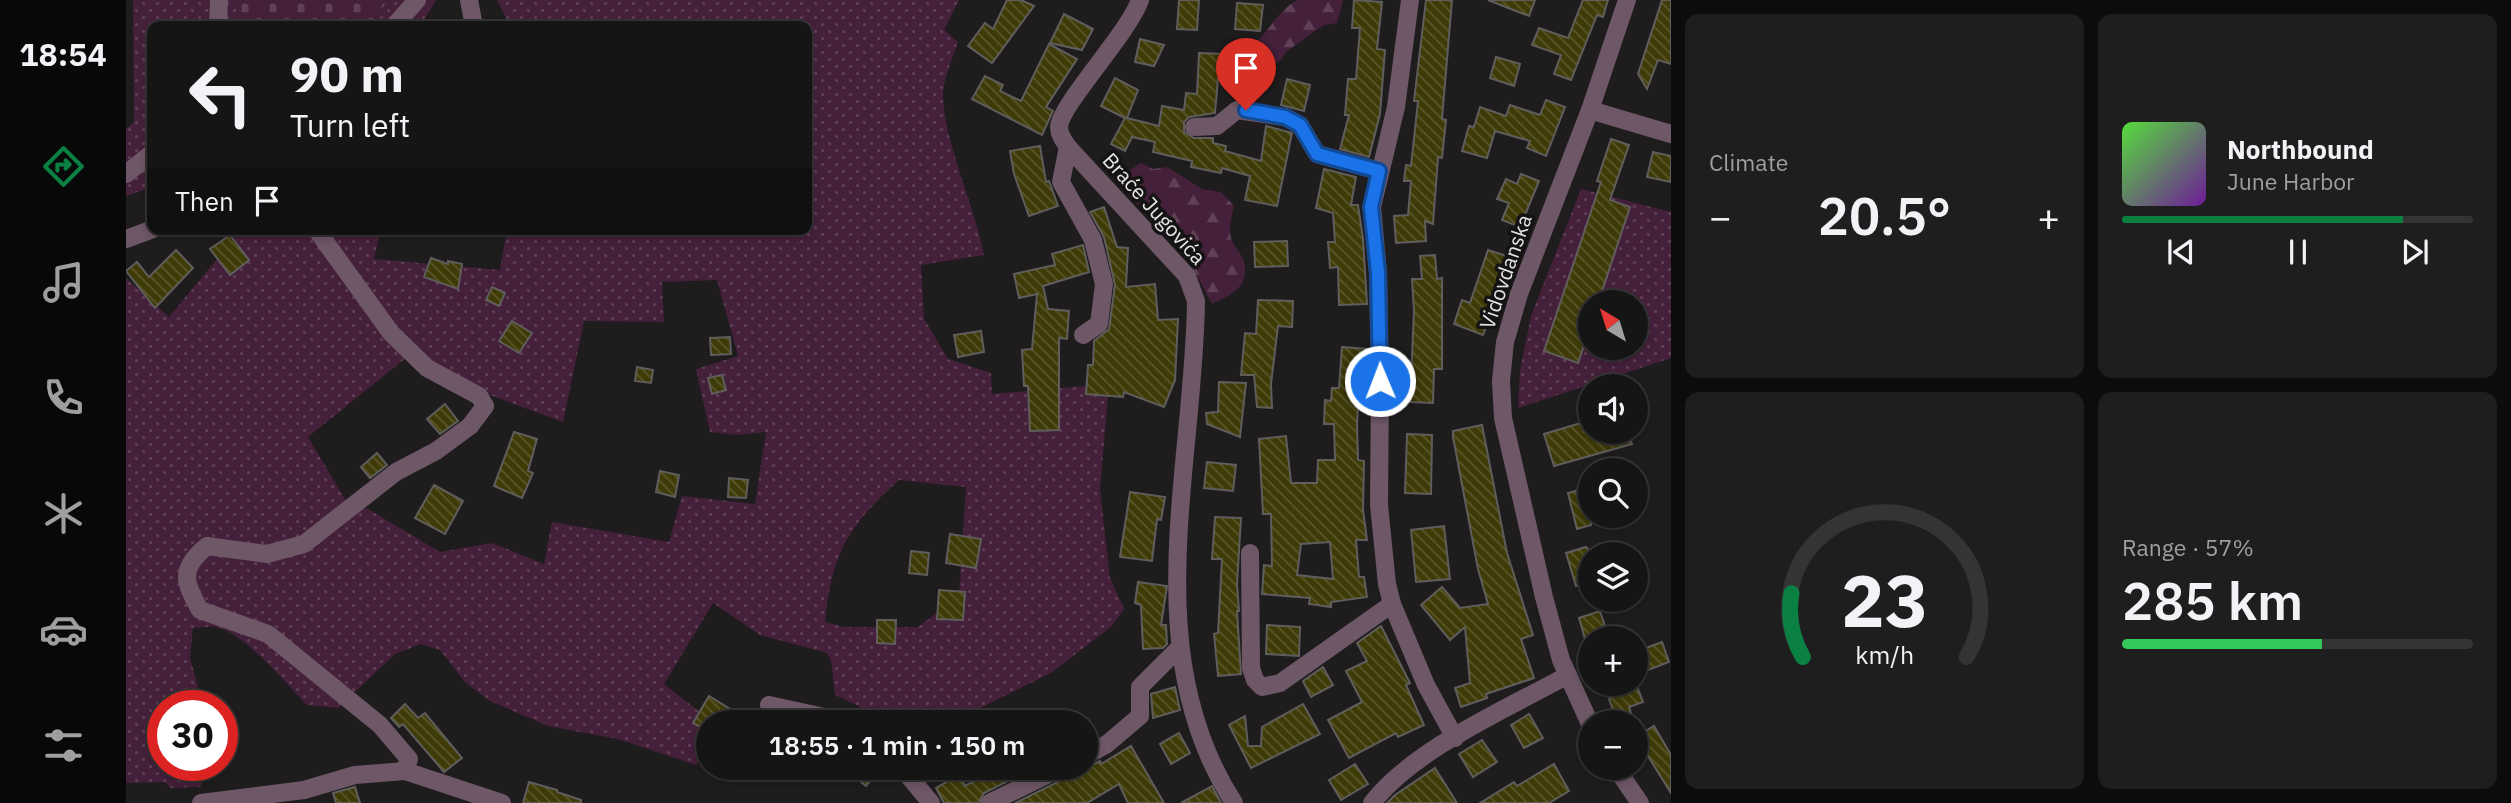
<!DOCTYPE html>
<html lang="en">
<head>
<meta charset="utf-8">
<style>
  :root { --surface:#161516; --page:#1f1e1f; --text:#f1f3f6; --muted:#9e9fa1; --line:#353435; --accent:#0b8043 }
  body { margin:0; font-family:"IBM Plex Sans",sans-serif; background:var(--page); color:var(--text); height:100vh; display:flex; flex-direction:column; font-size:26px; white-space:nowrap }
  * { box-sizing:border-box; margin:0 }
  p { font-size:23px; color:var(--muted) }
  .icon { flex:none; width:38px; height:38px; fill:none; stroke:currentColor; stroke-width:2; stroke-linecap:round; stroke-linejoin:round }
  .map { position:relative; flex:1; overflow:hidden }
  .sheet { display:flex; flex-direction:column; gap:14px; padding:14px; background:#0c0c0c; width:840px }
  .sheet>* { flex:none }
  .hud { position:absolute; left:21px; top:21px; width:665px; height:214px; border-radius:14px; box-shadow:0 4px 10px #0003,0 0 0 2px var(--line); background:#161516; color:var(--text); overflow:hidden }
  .needle { width:46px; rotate:322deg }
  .tools { position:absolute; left:1452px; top:290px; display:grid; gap:14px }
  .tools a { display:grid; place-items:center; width:70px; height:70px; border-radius:50%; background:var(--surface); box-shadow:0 4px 10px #0003,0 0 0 2px var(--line); font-size:35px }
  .speed { position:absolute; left:21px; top:690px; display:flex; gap:14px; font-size:35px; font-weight:700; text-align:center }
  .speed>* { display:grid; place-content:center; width:91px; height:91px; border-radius:50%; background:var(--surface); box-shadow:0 4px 10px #0003,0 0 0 2px var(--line); line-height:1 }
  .speed .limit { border:10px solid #d22; background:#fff; color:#111 }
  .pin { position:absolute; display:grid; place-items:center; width:60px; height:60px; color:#fff; margin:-72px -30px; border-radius:50% 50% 50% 0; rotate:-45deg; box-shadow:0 0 7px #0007 }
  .pin .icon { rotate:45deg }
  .me { position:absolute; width:77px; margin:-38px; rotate:359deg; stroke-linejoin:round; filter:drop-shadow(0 0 5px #0008) }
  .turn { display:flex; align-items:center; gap:24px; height:147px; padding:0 28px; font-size:32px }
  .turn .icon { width:91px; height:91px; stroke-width:2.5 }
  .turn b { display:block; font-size:49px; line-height:60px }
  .then { display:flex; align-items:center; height:66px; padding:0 28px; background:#0003; gap:14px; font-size:26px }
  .big { font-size:52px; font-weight:600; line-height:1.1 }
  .sheet .widget { flex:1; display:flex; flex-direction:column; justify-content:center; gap:10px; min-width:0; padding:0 24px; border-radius:14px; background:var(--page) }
  .sheet .dial { align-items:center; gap:0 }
  .dial svg { height:182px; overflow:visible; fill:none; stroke:var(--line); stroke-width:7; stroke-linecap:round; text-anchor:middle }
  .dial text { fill:var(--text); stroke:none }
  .song { display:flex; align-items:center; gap:21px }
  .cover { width:84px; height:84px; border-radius:10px; background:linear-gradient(135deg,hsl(110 70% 55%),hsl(280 70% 35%)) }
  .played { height:7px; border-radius:4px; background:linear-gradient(90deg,var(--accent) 80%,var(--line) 80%) }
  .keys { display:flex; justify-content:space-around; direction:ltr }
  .heat { display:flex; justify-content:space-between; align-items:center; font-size:38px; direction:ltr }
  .charge { height:10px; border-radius:5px; background:linear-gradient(90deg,#34c759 57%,var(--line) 0) }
  .sheet .tiles { flex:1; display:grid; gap:14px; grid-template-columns:repeat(2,1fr) }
  .trip { position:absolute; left:570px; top:710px; width:402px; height:70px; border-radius:35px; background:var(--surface); box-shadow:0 4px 10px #0003,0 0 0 2px var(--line); font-weight:600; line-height:70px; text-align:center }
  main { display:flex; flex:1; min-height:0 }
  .tabs { display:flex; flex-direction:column; width:126px; justify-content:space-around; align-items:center; background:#090809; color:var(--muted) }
  .tabs .icon { width:49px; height:49px }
  .tabs .selected { color:var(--accent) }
  .tabs b { font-size:32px; color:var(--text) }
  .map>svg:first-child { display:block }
  .grass { fill:url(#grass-dots); fill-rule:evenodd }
  .forest { fill:url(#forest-firs) }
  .cemetery { fill:url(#cemetery-stones) }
  .building { fill:url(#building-back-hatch); stroke:#5f5e5c; stroke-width:2; fill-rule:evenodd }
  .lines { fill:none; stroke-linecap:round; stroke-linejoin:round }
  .minor { stroke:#6e5767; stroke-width:18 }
  .route-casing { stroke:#114b97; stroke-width:18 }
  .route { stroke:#1a73e8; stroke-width:12 }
  .labels { text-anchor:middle; stroke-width:7; stroke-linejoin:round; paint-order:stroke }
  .street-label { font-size:21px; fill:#e5e4e5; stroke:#151314 }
</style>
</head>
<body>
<main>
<nav class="tabs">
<b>18:54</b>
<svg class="icon selected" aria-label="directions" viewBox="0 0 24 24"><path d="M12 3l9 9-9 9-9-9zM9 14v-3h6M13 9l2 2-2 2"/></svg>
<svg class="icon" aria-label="music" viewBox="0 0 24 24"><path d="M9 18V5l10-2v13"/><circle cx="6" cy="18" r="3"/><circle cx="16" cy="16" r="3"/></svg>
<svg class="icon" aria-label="phone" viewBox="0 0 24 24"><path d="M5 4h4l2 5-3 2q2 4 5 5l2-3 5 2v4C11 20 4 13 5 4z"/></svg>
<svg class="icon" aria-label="climate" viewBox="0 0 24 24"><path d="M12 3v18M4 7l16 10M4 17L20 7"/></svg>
<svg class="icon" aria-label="car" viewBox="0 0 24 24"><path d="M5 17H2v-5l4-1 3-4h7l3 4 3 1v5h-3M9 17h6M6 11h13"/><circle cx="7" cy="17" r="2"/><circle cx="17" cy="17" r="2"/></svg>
<svg class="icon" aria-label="filters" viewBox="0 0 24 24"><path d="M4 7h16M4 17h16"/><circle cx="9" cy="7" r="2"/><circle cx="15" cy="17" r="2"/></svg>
</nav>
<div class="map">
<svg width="1545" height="803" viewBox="0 0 1545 803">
  <defs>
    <pattern id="grass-dots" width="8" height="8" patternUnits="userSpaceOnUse" patternTransform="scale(1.75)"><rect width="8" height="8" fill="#45203b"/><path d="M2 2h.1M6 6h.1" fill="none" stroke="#604057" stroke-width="1.8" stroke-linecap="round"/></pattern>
    <pattern id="forest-firs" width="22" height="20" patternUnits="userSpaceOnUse" patternTransform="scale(1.75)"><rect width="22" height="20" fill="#45203b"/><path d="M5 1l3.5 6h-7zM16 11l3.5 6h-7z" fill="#604057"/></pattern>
    <pattern id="cemetery-stones" width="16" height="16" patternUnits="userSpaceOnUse" patternTransform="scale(1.75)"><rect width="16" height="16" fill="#45203b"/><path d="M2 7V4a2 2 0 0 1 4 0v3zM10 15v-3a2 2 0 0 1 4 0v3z" fill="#604057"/></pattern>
    <pattern id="building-back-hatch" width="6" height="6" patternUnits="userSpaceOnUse" patternTransform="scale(1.75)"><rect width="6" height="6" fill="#3f3b07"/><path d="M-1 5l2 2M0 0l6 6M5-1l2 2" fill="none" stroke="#5b572b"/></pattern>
  </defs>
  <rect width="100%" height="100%" fill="#1e1c1d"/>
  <g class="grass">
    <polygon points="7,0 109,0 113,26 26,26 26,187 0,196 0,129 8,122"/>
    <polygon points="262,0 310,0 294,26 244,26"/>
    <path d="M371,0H833L818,30L832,42C827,57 818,77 817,93C817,140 849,206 858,255L795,265L798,319L822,359L865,373L866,394L983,384L974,490L984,578L998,609L986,626L925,673L824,723H746L732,706L709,695L705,660L701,653L634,635L587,603L538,684L588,723H583V746L570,765L492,739L422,726L364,701L339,682L314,650L295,644L269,654L212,708L181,705C162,685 117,631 89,627C83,626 74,628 67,628L64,658L77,705H37V765H85L86,768L74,787L45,788L38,782L0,783V278L43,317L116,229H255L248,259L374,270L381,229H681V26H384ZM591,280L612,356L570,369L584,432L612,435L640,432L629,504L556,496L543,542L426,522L418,564L366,543L314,552L242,509L222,504L182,437L285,354L356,392L437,422L458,321L538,322L536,282ZM773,480L840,487L833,596L792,627H718L699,622C706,553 722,526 773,480Z"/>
    <path d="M1455,189L1545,212V358L1392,408L1394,370L1405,316ZM1465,303H1510V348H1465Z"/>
  </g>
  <g class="forest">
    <path d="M1171,0H1217L1211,23L1198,25L1161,51L1154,61L1118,75L1122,50C1141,35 1151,11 1171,0Z"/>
    <path d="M1015,163L1027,169L1041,167L1076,189L1095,192L1108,206C1106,216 1102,227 1105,238C1107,247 1116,253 1118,262C1124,287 1105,295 1086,304L1059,253L988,180Z"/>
  </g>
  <polygon class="cemetery" points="109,0 262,0 244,26 113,26"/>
  <g class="building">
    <polygon points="881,0 895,0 908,6 866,63 842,46 859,23 867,29"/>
    <polygon points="1053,0 1073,0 1071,30 1051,29"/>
    <polygon points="1228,0 1256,2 1251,49 1259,50 1254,114 1243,157 1214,149 1223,115 1219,115 1222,79 1230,79 1234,28 1226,28"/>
    <polygon points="1300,0 1326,0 1316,119 1320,120 1316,158 1312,157 1307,224 1299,221 1300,241 1270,243 1268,216 1282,215 1285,181 1278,181 1280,165 1285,166 1292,101 1288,101"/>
    <polygon points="1362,0 1409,0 1403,16"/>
    <polygon points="1457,0 1482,0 1477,17 1471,15 1445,80 1428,74 1435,55 1406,45 1413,28 1442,38"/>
    <polygon points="1536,0 1545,0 1545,64 1532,60 1521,89 1512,74"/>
    <polygon points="1111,3 1137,5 1134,31 1109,29"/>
    <polygon points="938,14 967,29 956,50 924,43"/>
    <polygon points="1014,39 1038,45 1028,66 1009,62"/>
    <polygon points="923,44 951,59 920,107 927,111 916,135 846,99 859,76 877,85 874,91 895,101"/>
    <polygon points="1073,53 1099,54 1098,79 1092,79 1089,113 1063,117 1058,122 1058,132 1068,138 1087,138 1087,143 1100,146 1099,151 1135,161 1140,126 1166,133 1151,206 1119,200 1124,176 1096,168 1095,173 1065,167 1066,161 1027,152 1029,142 1006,137 999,151 985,144 999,118 975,106 989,78 1012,90 1001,118 1033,126 1036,106 1058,110 1060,93 1071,94"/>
    <polygon points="1370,57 1394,64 1388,86 1364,78"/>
    <polygon points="1161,79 1184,85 1178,111 1155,105"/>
    <polygon points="1420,100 1439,107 1420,156 1401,148 1404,141 1369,131 1361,158 1336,151 1343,126 1348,127 1354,107 1380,116 1384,105 1414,115"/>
    <polygon points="1485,139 1503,145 1484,200 1504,207 1472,303 1465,303 1465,324 1452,363 1418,351 1475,182 1471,181"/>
    <polygon points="914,146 920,182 923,181 932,206 903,216 888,174 884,151"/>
    <polygon points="1527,152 1545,156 1545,182 1521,177"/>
    <polygon points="1198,169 1230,177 1225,205 1232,205 1237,239 1241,304 1213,305 1212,267 1204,268 1202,242 1209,242 1207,213 1190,208"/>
    <polygon points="1395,174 1413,181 1394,227 1376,220 1383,203 1371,199 1380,179 1391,184"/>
    <polygon points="978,207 991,247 1002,248 1000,287 1029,284 1032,320 1052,319 1049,380 1038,407 998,392 997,397 960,394 962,365 967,365 968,341 983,329 989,285 978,237 964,212"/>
    <polygon points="104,235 123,260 104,275 84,249"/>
    <polygon points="1161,241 1162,266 1129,267 1128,242"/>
    <polygon points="957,245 963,272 917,286 922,309 943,311 941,339 933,338 933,430 904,431 902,386 898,386 896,350 906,349 911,294 893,298 888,274 929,265 926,254"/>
    <polygon points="50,250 67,268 29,308 0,271 11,262 23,277"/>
    <polygon points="1362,250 1387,258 1357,335 1328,324 1336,300 1344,303"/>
    <polygon points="1309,255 1311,279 1316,278 1316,369 1308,369 1307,403 1284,402 1288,311 1286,279 1296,279 1294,256"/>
    <polygon points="305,258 322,264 322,261 336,264 332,289 298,277"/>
    <polygon points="366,287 379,293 373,306 360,300"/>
    <polygon points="1132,300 1167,301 1166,327 1152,326 1145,384 1146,408 1131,407 1128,375 1115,375 1119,333 1130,334"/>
    <polygon points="386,321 406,333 393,353 373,341"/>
    <polygon points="855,331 858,352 832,357 828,335"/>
    <polygon points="604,337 605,354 585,355 584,338"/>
    <path d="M1216,347L1242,349L1243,377L1234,376L1231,424L1232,460L1238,461L1237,510L1241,540H1230L1233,577H1238L1241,597L1205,602V607L1183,604L1184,598L1136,594L1138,565L1146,566L1145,514H1137L1133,439L1160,436L1165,483H1191L1192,460H1209L1208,424H1198L1199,400L1205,401L1206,388H1213ZM1204,542L1207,579L1171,575L1175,544Z"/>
    <polygon points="511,367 527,370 525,383 509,381"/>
    <polygon points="596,375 600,390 586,394 582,378"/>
    <polygon points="1093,382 1120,383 1114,437 1081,424 1080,413 1092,412"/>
    <polygon points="319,404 332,421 314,434 301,419"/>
    <polygon points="1455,423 1458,432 1502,432 1506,444 1428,466 1418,434"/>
    <polygon points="1356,425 1381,553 1407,635 1395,639 1408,678 1360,694 1361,698 1335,707 1329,688 1344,683 1339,627 1324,640 1295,605 1316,587 1334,608 1362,604 1352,569 1327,437 1327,431"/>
    <polygon points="388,432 411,439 402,471 407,473 396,498 368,486"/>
    <polygon points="1281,434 1306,435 1305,494 1279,493"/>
    <polygon points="251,453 261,465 244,478 235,467"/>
    <polygon points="1081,462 1110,465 1107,491 1078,488"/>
    <polygon points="534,471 553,475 549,497 530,492"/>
    <polygon points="603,478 622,480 620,498 602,497"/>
    <polygon points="308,485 337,501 319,534 289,518"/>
    <polygon points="1465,487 1465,525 1451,529 1442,493"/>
    <polygon points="1004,492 1039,497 1035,520 1031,519 1026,561 994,557"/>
    <polygon points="1089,517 1115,518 1111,584 1113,611 1111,611 1115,674 1092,676 1088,634 1092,633 1096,559 1086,559"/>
    <polygon points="1318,526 1324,579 1290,582 1285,530"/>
    <polygon points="824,534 855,539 850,568 820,563"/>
    <polygon points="1460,547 1465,553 1465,582 1450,586 1440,553"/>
    <polygon points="785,551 803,553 801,575 783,573"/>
    <polygon points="1012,582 1041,586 1035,625 1040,625 1041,644 1037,648 1017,649 1015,605 1009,603"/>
    <polygon points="813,590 839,592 837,620 811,619"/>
    <polygon points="1474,611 1483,639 1459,639 1453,618"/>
    <polygon points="751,620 770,620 769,644 751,643"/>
    <polygon points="1141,625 1174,627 1173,656 1140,654"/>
    <polygon points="1255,626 1284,683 1280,685 1298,725 1272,737 1270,733 1223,758 1202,720 1236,702 1220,671 1241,661 1231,643"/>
    <polygon points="1536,642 1543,662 1522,670 1514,650"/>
    <polygon points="1197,667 1207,685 1185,697 1177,681"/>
    <polygon points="1491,684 1510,684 1517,702 1503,707 1506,716 1491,721 1483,699 1486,697 1483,687"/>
    <polygon points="1049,687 1054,710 1027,718 1025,694"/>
    <polygon points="583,696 627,723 583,723 583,731 567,723"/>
    <polygon points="279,704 292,718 299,713 336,758 318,772 277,724 273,727 265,718"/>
    <polygon points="1177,704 1194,734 1125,768 1103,725 1119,716 1122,746 1135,746 1136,727"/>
    <polygon points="1403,714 1417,738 1398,748 1385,725"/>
    <polygon points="1528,726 1545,755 1545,793 1510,737"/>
    <polygon points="1053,733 1064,753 1045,764 1034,744"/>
    <polygon points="1356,740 1371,762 1347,777 1333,754"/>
    <polygon points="1005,746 1038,803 1002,803 993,784 961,803 889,803 940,778 946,768 961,768 974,761 975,764"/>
    <polygon points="1229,764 1242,784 1215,800 1203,780"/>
    <polygon points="1428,764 1443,791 1423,803 1354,803 1388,782 1391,786"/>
    <polygon points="718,768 755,768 740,786"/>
    <polygon points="873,768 908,768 858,793 852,803 818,803 810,788 833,775 839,786"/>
    <polygon points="1309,768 1331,803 1261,803 1269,795"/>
    <polygon points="403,782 431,790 431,792 455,800 455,803 397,803"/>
    <polygon points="1086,786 1095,803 1055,803"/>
    <polygon points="229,787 234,803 210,803 207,793"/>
  </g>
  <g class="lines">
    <g class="minor">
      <polyline points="343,0 348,26"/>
      <path d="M1014,0C1002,34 934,105 933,127C933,135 938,141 942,147L1061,276L1070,301C1068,468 1010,652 1108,803"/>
      <polyline points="1284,0 1270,107 1246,207 1252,273 1254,381 1253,505 1261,584 1266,604 1300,685 1329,738"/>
      <polyline points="92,26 93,0"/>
      <polyline points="268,26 291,0"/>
      <polyline points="1464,110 1545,134"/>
      <polyline points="1068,127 1091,126 1111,110 1159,117 1174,125 1191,154 1253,171"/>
      <polyline points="942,147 935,182 967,240 978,284 973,324 957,335"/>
      <polyline points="0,174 26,153"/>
      <path d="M190,229L265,333L301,368L353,396L359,406L344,426L310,451L270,472L178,544L141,554L81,546C53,569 58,582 74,610L142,634L254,725L283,759L279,771"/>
      <polyline points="0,239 27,229"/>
      <polyline points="1124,553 1125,668 1129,680 1136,687 1154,683 1266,604"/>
      <polyline points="643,705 726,723"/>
      <polyline points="1465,726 1435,660 1418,597 1377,418 1375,381 1379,342 1393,294 1464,110 1501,0"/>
      <polyline points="961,755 981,744 1014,716 1014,687 1053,648"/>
      <polyline points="776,768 805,803"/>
      <polyline points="1490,768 1514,803"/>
      <polyline points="75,803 178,790 229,775 279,771 376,803"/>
      <polyline points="863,803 935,768"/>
      <path d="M1246,803C1289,748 1381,709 1442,675"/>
    </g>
  </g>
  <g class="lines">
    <g class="route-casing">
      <polyline id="route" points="1120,110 1159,117 1174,125 1191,154 1253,171 1245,207 1252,273 1254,381"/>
    </g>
    <use href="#route" class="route"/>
  </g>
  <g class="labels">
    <g class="street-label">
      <text transform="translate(1028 209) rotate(48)" y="7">Braće Jugovića</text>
      <text transform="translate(1380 272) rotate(-71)" y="7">Vidovdanska</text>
    </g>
  </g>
</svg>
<div class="tools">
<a><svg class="needle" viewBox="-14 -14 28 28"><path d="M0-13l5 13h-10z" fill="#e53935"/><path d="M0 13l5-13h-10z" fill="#9e9fa1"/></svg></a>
<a><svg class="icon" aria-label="sound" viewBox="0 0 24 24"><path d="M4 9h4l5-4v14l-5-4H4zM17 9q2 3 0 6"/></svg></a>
<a><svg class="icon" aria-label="search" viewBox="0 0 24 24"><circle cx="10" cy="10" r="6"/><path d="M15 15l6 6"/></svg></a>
<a><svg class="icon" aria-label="layers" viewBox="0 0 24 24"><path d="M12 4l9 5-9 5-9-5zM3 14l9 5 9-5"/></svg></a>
<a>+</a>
<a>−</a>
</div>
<div class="speed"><div class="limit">30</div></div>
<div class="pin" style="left:1120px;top:110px;background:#d93025"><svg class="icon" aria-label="arrive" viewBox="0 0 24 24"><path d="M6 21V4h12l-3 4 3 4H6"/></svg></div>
<svg class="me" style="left:1254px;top:381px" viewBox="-20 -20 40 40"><circle r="17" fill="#1a73e8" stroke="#fff" stroke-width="3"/><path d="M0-11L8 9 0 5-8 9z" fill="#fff"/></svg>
<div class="trip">18:55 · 1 min · 150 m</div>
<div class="hud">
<div class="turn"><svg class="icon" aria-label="left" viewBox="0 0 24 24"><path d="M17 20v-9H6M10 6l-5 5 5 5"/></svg><div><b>90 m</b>Turn left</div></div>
<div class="then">Then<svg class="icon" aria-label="arrive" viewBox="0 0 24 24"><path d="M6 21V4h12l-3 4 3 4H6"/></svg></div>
</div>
</div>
<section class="sheet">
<div class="tiles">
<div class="widget"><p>Climate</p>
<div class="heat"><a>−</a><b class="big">20.5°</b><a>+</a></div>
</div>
<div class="widget">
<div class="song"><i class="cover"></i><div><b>Northbound</b><p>June Harbor</p></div></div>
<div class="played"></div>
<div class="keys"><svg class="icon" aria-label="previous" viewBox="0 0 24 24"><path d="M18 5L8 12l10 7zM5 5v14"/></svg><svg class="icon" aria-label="pause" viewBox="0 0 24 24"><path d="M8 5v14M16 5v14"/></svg><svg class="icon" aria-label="next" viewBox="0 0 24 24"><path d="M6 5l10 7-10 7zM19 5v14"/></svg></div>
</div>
<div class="widget dial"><svg viewBox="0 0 100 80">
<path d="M14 69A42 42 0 1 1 86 69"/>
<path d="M14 69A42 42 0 0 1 9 41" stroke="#0b8043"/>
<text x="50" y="56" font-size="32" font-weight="700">23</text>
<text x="50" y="72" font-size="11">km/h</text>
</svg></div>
<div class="widget"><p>Range · 57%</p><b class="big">285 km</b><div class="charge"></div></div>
</div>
</section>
</main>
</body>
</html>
